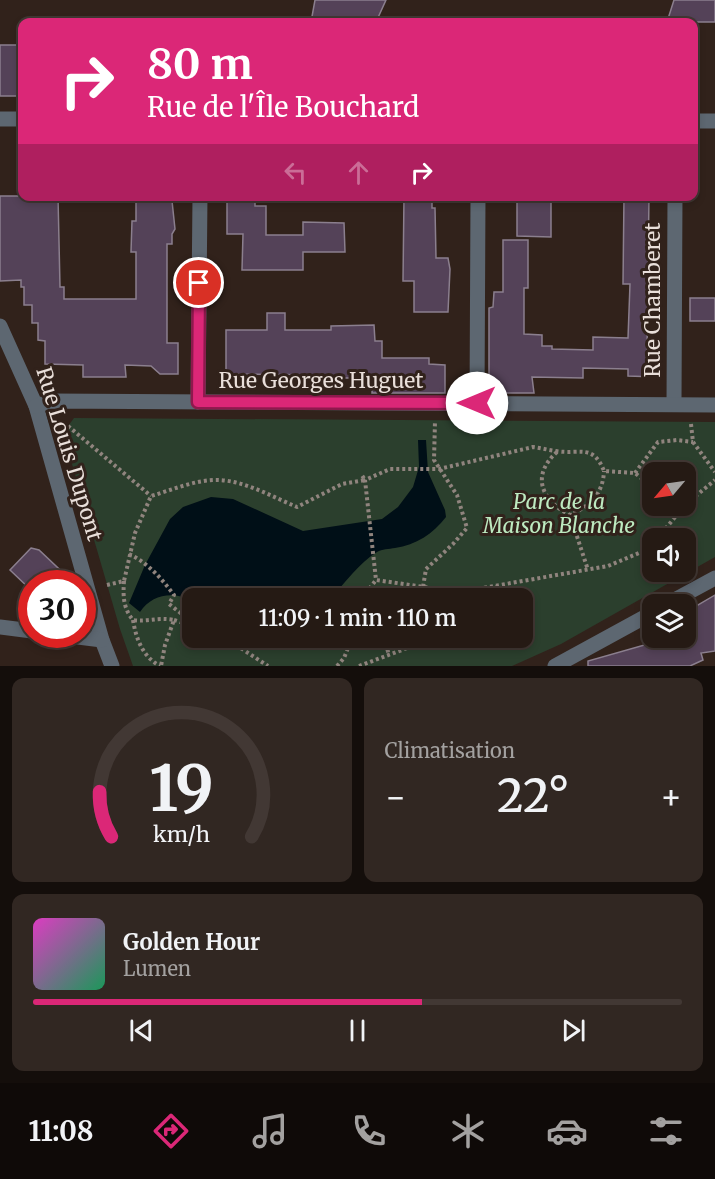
<!DOCTYPE html>
<html lang="fr">
<head>
<meta charset="utf-8">
<style>
  :root { --surface:#251a14; --page:#312722; --text:#f1f3f6; --muted:#a3a1a0; --line:#423834; --accent:#db2777 }
  body { margin:0; font-family:Merriweather,serif; background:var(--page); color:var(--text); height:100vh; display:flex; flex-direction:column; font-size:22px; white-space:nowrap }
  * { box-sizing:border-box; margin:0 }
  p { font-size:20px; color:var(--muted) }
  .icon { flex:none; width:33px; height:33px; fill:none; stroke:currentColor; stroke-width:2; stroke-linecap:round; stroke-linejoin:round }
  .map { position:relative; height:666px; overflow:hidden }
  .side { display:flex; flex-direction:column; gap:12px; padding:12px; background:#140e0b; flex:1 }
  .side>* { flex:none }
  .banner { position:absolute; left:18px; top:18px; width:680px; height:183px; border-radius:12px; box-shadow:0 3px 9px #0003,0 0 0 2px var(--line); background:#db2777; color:#fff; overflow:hidden }
  .needle { width:39px; rotate:241deg }
  .controls { position:absolute; left:642px; top:462px; display:grid; gap:12px }
  .controls a { display:grid; place-items:center; width:54px; height:54px; border-radius:12px; background:var(--surface); box-shadow:0 3px 9px #0003,0 0 0 2px var(--line); font-size:30px }
  .speed { position:absolute; left:18px; top:570px; display:flex; gap:12px; font-size:30px; font-weight:700; text-align:center }
  .speed>* { display:grid; place-content:center; width:78px; height:78px; border-radius:50%; background:var(--surface); box-shadow:0 3px 9px #0003,0 0 0 2px var(--line); line-height:1 }
  .speed .limit { border:9px solid #d22; background:#fff; color:#111 }
  .pin { position:absolute; display:grid; place-items:center; width:51px; height:51px; color:#fff; margin:-26px; border:3px solid #fff; border-radius:50%; box-shadow:0 2px 6px #0007 }
  .me { position:absolute; width:66px; margin:-33px; rotate:270deg; stroke-linejoin:round; filter:drop-shadow(0 0 4px #0008) }
  .turn { display:flex; align-items:center; gap:21px; height:126px; padding:0 30px; font-size:27px }
  .turn .icon { width:78px; height:78px; stroke-width:2.5 }
  .turn b { display:block; font-size:42px; line-height:51px }
  .lanes { display:flex; align-items:center; height:57px; padding:0 30px; background:#0003; justify-content:center; gap:30px; direction:ltr }
  .lanes .off { opacity:.35 }
  .big { font-size:45px; font-weight:600; line-height:1.1 }
  .side .tile { flex:1; display:flex; flex-direction:column; justify-content:center; gap:9px; min-width:0; padding:0 21px; border-radius:12px; background:var(--page) }
  .side .dial { align-items:center; gap:0 }
  .dial svg { height:156px; overflow:visible; fill:none; stroke:var(--line); stroke-width:7; stroke-linecap:round; text-anchor:middle }
  .dial text { fill:var(--text); stroke:none }
  .song { display:flex; align-items:center; gap:18px }
  .cover { width:72px; height:72px; border-radius:9px; background:linear-gradient(135deg,hsl(310 70% 55%),hsl(150 70% 35%)) }
  .played { height:6px; border-radius:3px; background:linear-gradient(90deg,var(--accent) 60%,var(--line) 60%) }
  .keys { display:flex; justify-content:space-around; direction:ltr }
  .heat { display:flex; justify-content:space-between; align-items:center; font-size:33px; direction:ltr }
  .side .tiles { flex:1; display:grid; gap:12px; grid-template-columns:1fr 1fr }
  .tile:last-child { grid-column:span 2 }
  .trip { position:absolute; left:182px; top:588px; width:351px; height:60px; border-radius:12px; background:var(--surface); box-shadow:0 3px 9px #0003,0 0 0 2px var(--line); font-weight:600; line-height:60px; text-align:center }
  .tab-bar { display:flex; height:96px; justify-content:space-around; align-items:center; background:#0f0a08; color:var(--muted) }
  .tab-bar .icon { width:42px; height:42px }
  .tab-bar .current { color:var(--accent) }
  .tab-bar b { font-size:27px; color:var(--text) }
  .map>svg:first-child { display:block }
  .green { fill:#2b3f2d; fill-rule:evenodd }
  .water { fill:#000f17 }
  .building { fill:#544258; stroke:#8b7f8e; stroke-width:1.5 }
  .lines { fill:none; stroke-linecap:round; stroke-linejoin:round }
  .path { stroke:#90847e; stroke-width:4; stroke-dasharray:3 3; stroke-linecap:butt }
  .minor { stroke:#5d6771; stroke-width:15 }
  .route-casing { stroke:#8e194d; stroke-width:15 }
  .route { stroke:#db2777; stroke-width:10 }
  .labels { text-anchor:middle; stroke-width:6; stroke-linejoin:round; paint-order:stroke }
  .street-label { font-size:21px; fill:#e9dfda; stroke:#31221b }
  .park-label { font-size:21px; font-style:italic; fill:#bdeac0; stroke:#31221b }
</style>
</head>
<body>
<div class="map">
<svg width="715" height="666" viewBox="0 0 715 666">
  <rect width="100%" height="100%" fill="#31221b"/>
  <path class="green" d="M74,418L715,422V557L561,644L512,666H133L120,629L63,433ZM652,472H686V506H652ZM652,538H686V572H652ZM192,598H522V638H192Z"/>
  <path class="water" d="M418,440H426L428,472L445,510L446,517C433,534 416,545 395,548C389,549 382,549 377,552C359,563 345,583 331,598H192V601C174,591 152,594 140,612L129,603L145,565L170,519L183,507L211,497L233,499L303,531L382,519L398,507L413,487L419,467Z"/>
  <g class="building">
    <polygon points="315,0 386,0 376,22 311,22"/>
    <polygon points="674,0 715,0 715,22 667,22"/>
    <rect x="0" y="45" width="22" height="51"/>
    <polygon points="0,196 58,196 60,287 64,287 64,299 136,299 136,252 131,252 132,221 136,221 136,196 155,196 155,200 172,201 175,229 172,234 172,244 167,244 167,343 178,343 178,374 160,374 151,366 125,365 126,377 83,377 83,365 45,364 45,341 38,340 38,323 32,323 32,305 24,305 24,287 21,287 21,280 0,281"/>
    <polygon points="227,196 255,196 255,206 266,206 266,235 303,235 303,222 344,223 345,252 303,252 303,270 242,270 243,234 227,234"/>
    <polygon points="404,196 432,196 432,208 435,208 436,258 448,258 450,269 448,312 414,312 414,281 403,281"/>
    <polygon points="517,196 551,196 551,237 517,236"/>
    <polygon points="624,196 649,196 647,351 657,351 657,377 628,376 628,369 583,368 583,378 532,377 534,393 496,393 489,386 489,308 493,307 494,292 503,292 503,240 528,240 528,288 524,288 524,334 542,335 542,346 552,346 552,349 593,350 593,337 628,338 630,284 623,284"/>
    <rect x="690" y="298" width="25" height="23"/>
    <polygon points="267,313 285,313 285,330 331,330 331,326 374,325 375,341 382,341 382,358 429,358 429,364 445,365 445,393 372,393 373,378 331,378 331,375 226,374 226,330 267,330"/>
    <polygon points="31,548 39,550 75,584 32,584 31,590 10,570"/>
    <polygon points="715,595 715,651 701,653 703,660 690,666 588,666 588,661 669,638 686,638 686,612"/>
  </g>
  <g class="lines">
    <g class="path">
      <polyline points="691,424 693,442 715,472"/>
      <polyline points="68,426 151,496"/>
      <path d="M557,452C530,476 542,501 570,515L588,570"/>
      <polyline points="635,473 658,442 677,440 693,442"/>
      <path d="M652,487L635,473L604,471C593,443 579,455 556,451C548,450 541,448 533,447L439,469H390L365,480L376,580L431,588L477,589L608,566L639,553L652,543"/>
      <polyline points="686,504 715,480"/>
      <path d="M569,507L570,515C590,506 603,494 604,471"/>
      <polyline points="658,538 684,506"/>
      <path d="M129,554C148,563 162,579 174,595L169,604L192,622"/>
      <path d="M124,581C123,596 123,608 133,620C148,622 157,617 174,620L165,645L161,666"/>
      <path d="M107,585L124,581L135,533L151,496C172,490 197,479 219,480C245,481 273,497 297,507L342,484L365,480L361,474"/>
      <polyline points="362,598 376,580"/>
      <polyline points="427,598 423,587 426,569 453,544 467,528 457,495 434,460 435,421"/>
      <polyline points="492,598 497,586"/>
      <path d="M133,620C136,639 143,657 160,666"/>
      <polyline points="174,620 192,626"/>
      <path d="M222,638C245,649 277,652 299,638"/>
      <polyline points="384,638 389,655"/>
      <polyline points="236,645 268,666"/>
      <polyline points="337,666 344,658 352,638"/>
      <polyline points="359,666 434,638"/>
    </g>
    <g class="minor">
      <polyline points="0,119 22,119"/>
      <polyline points="693,121 715,121"/>
      <polyline points="0,326 36,406 102,640 112,666"/>
      <polyline points="198,402 200,196"/>
      <polyline points="477,403 478,196"/>
      <polyline points="674,404 675,196"/>
      <polyline points="36,406 51,401 715,405"/>
      <polyline points="667,604 715,578"/>
      <polyline points="0,627 32,631"/>
      <polyline points="54,634 102,640"/>
      <polyline points="555,666 652,613"/>
    </g>
  </g>
  <g class="lines">
    <g class="route-casing">
      <polyline id="route" points="199,283 198,402 477,403"/>
    </g>
    <use href="#route" class="route"/>
  </g>
  <g class="labels">
    <g class="street-label">
      <text transform="translate(653 300) rotate(-90)" y="7">Rue Chamberet</text>
      <text x="321" y="388">Rue Georges Huguet</text>
      <text transform="translate(69 454) rotate(73)" y="7">Rue Louis Dupont</text>
    </g>
    <g class="park-label">
      <text x="559" y="509">Parc de la<tspan x="559" dy="24">Maison Blanche</tspan></text>
    </g>
  </g>
</svg>
<div class="controls">
<a><svg class="needle" viewBox="-14 -14 28 28"><path d="M0-13l5 13h-10z" fill="#e53935"/><path d="M0 13l5-13h-10z" fill="#a3a1a0"/></svg></a>
<a><svg class="icon" aria-label="sound" viewBox="0 0 24 24"><path d="M4 9h4l5-4v14l-5-4H4zM17 9q2 3 0 6"/></svg></a>
<a><svg class="icon" aria-label="layers" viewBox="0 0 24 24"><path d="M12 4l9 5-9 5-9-5zM3 14l9 5 9-5"/></svg></a>
</div>
<div class="speed"><div class="limit">30</div></div>
<div class="pin" style="left:199px;top:283px;background:#d93025"><svg class="icon" aria-label="arrive" viewBox="0 0 24 24"><path d="M6 21V4h12l-3 4 3 4H6"/></svg></div>
<svg class="me" style="left:477px;top:403px" viewBox="-20 -20 40 40"><circle r="19" fill="#fff"/><path d="M0-13L10 11 0 6-10 11z" fill="#db2777"/></svg>
<div class="trip">11:09 · 1 min · 110 m</div>
<div class="banner">
<div class="turn"><svg class="icon" aria-label="right" viewBox="0 0 24 24"><path d="M7 20v-9h11M14 6l5 5-5 5"/></svg><div><b>80 m</b>Rue de l'Île Bouchard</div></div>
<div class="lanes"><svg class="icon off" aria-label="left" viewBox="0 0 24 24"><path d="M17 20v-9H6M10 6l-5 5 5 5"/></svg><svg class="icon off" aria-label="ahead" viewBox="0 0 24 24"><path d="M12 20V5M6 11l6-6 6 6"/></svg><svg class="icon" aria-label="right" viewBox="0 0 24 24"><path d="M7 20v-9h11M14 6l5 5-5 5"/></svg></div>
</div>
</div>
<section class="side">
<div class="tiles">
<div class="tile dial"><svg viewBox="0 0 100 80">
<path d="M14 69A42 42 0 1 1 86 69"/>
<path d="M14 69A42 42 0 0 1 8 46" stroke="#db2777"/>
<text x="50" y="56" font-size="32" font-weight="700">19</text>
<text x="50" y="72" font-size="11">km/h</text>
</svg></div>
<div class="tile"><p>Climatisation</p>
<div class="heat"><a>−</a><b class="big">22°</b><a>+</a></div>
</div>
<div class="tile">
<div class="song"><i class="cover"></i><div><b>Golden Hour</b><p>Lumen</p></div></div>
<div class="played"></div>
<div class="keys"><svg class="icon" aria-label="previous" viewBox="0 0 24 24"><path d="M18 5L8 12l10 7zM5 5v14"/></svg><svg class="icon" aria-label="pause" viewBox="0 0 24 24"><path d="M8 5v14M16 5v14"/></svg><svg class="icon" aria-label="next" viewBox="0 0 24 24"><path d="M6 5l10 7-10 7zM19 5v14"/></svg></div>
</div>
</div>
</section>
<nav class="tab-bar">
<b>11:08</b>
<svg class="icon current" aria-label="directions" viewBox="0 0 24 24"><path d="M12 3l9 9-9 9-9-9zM9 14v-3h6M13 9l2 2-2 2"/></svg>
<svg class="icon" aria-label="music" viewBox="0 0 24 24"><path d="M9 18V5l10-2v13"/><circle cx="6" cy="18" r="3"/><circle cx="16" cy="16" r="3"/></svg>
<svg class="icon" aria-label="phone" viewBox="0 0 24 24"><path d="M5 4h4l2 5-3 2q2 4 5 5l2-3 5 2v4C11 20 4 13 5 4z"/></svg>
<svg class="icon" aria-label="climate" viewBox="0 0 24 24"><path d="M12 3v18M4 7l16 10M4 17L20 7"/></svg>
<svg class="icon" aria-label="car" viewBox="0 0 24 24"><path d="M5 17H2v-5l4-1 3-4h7l3 4 3 1v5h-3M9 17h6M6 11h13"/><circle cx="7" cy="17" r="2"/><circle cx="17" cy="17" r="2"/></svg>
<svg class="icon" aria-label="filters" viewBox="0 0 24 24"><path d="M4 7h16M4 17h16"/><circle cx="9" cy="7" r="2"/><circle cx="15" cy="17" r="2"/></svg>
</nav>
</body>
</html>
